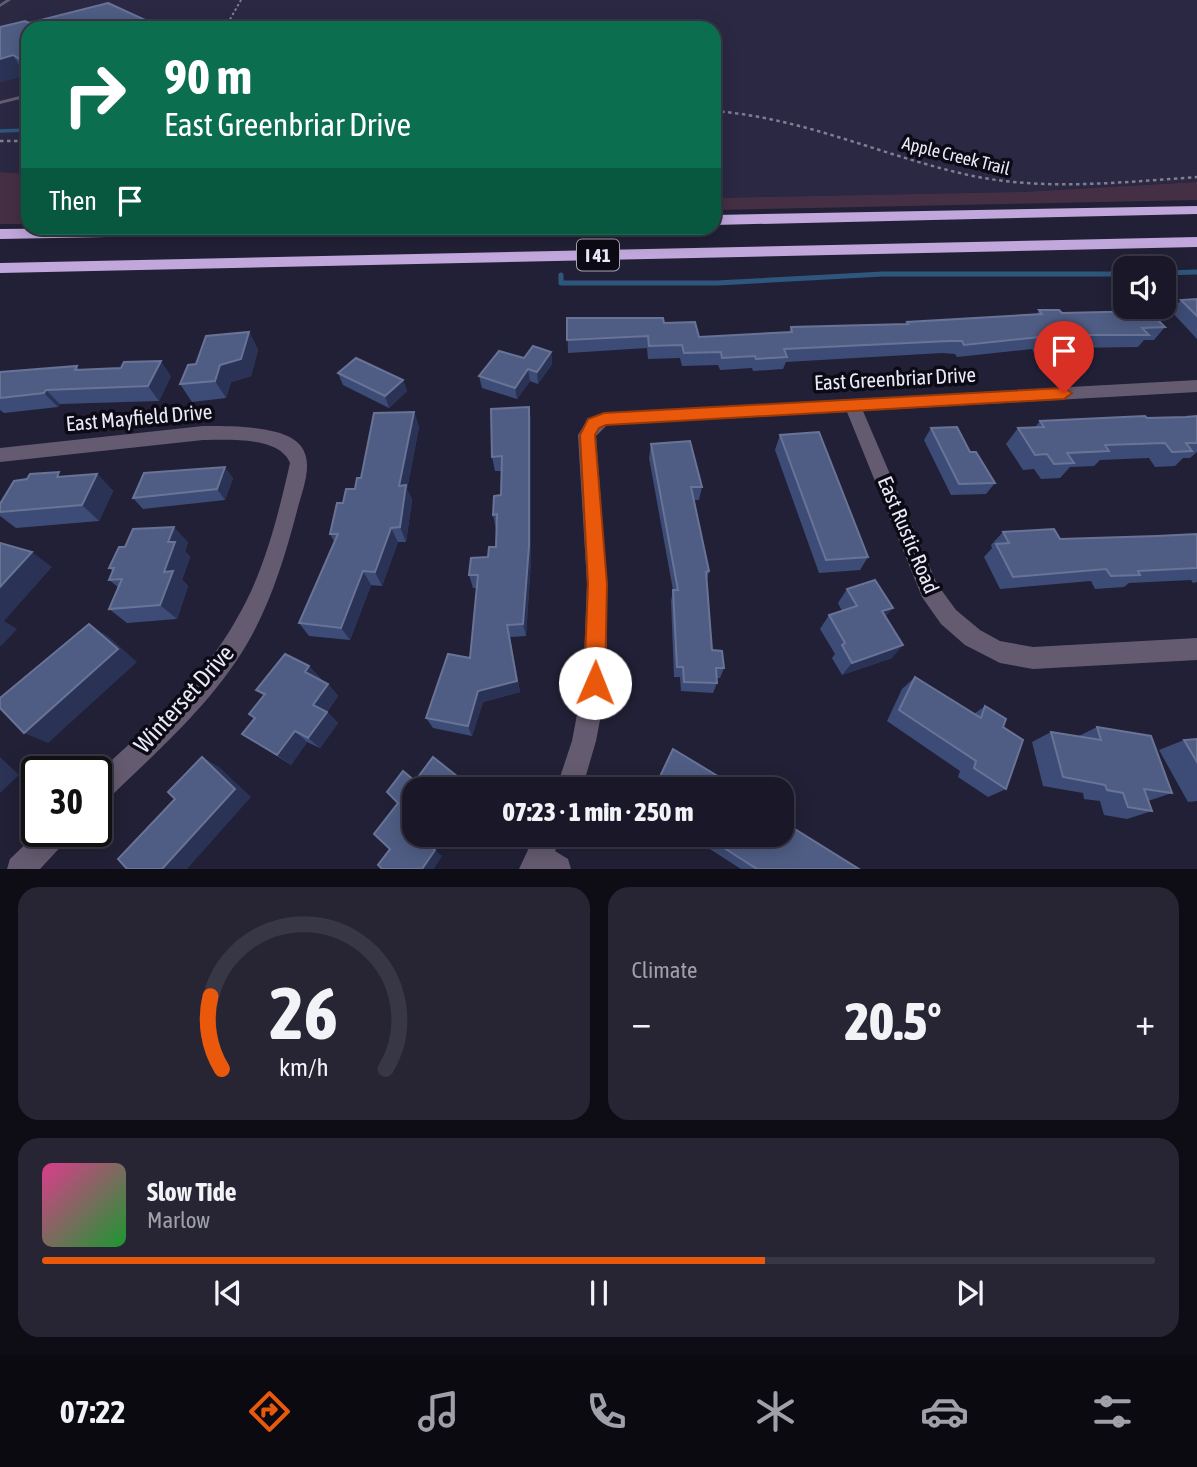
<!DOCTYPE html>
<html lang="en">
<head>
<meta charset="utf-8">
<style>
  :root { --surface:#1a1828; --page:#272534; --text:#f1f3f6; --muted:#9fa0a8; --line:#383745; --accent:#ea580c }
  body { margin:0; font-family:"Asap Condensed",sans-serif; background:var(--page); color:var(--text); height:100vh; display:flex; flex-direction:column; font-size:26px; white-space:nowrap }
  * { box-sizing:border-box; margin:0 }
  p { font-size:23px; color:var(--muted) }
  .icon { flex:none; width:38px; height:38px; fill:none; stroke:currentColor; stroke-width:2; stroke-linecap:round; stroke-linejoin:round }
  .map { position:relative; height:869px; overflow:hidden }
  .side { display:flex; flex-direction:column; gap:18px; padding:18px; background:#0e0d16; flex:1 }
  .side>* { flex:none }
  .banner { position:absolute; left:21px; top:21px; width:700px; height:214px; border-radius:21px; box-shadow:0 4px 18px #0003,0 0 0 2px var(--line); background:#0b6e4f; color:#fff; overflow:hidden }
  .controls { position:absolute; left:1113px; top:256px; display:grid; gap:14px }
  .controls a { display:grid; place-items:center; width:63px; height:63px; border-radius:14px; background:var(--surface); box-shadow:0 4px 18px #0003,0 0 0 2px var(--line); font-size:35px }
  .speed { position:absolute; left:21px; top:756px; display:flex; gap:14px; font-size:35px; font-weight:700; text-align:center }
  .speed>* { display:grid; place-content:center; width:91px; height:91px; border-radius:50%; background:var(--surface); box-shadow:0 4px 18px #0003,0 0 0 2px var(--line); line-height:1 }
  .speed .limit { border:4px solid #111; border-radius:10px; background:#fff; color:#111 }
  .pin { position:absolute; display:grid; place-items:center; width:60px; height:60px; color:#fff; margin:-72px -30px; border-radius:50% 50% 50% 0; rotate:-45deg; box-shadow:0 0 7px #0007 }
  .pin .icon { rotate:45deg }
  .me { position:absolute; width:77px; margin:-38px; rotate:1deg; stroke-linejoin:round; filter:drop-shadow(0 0 5px #0008) }
  .turn { display:flex; align-items:center; gap:24px; height:147px; padding:0 28px; font-size:32px }
  .turn .icon { width:91px; height:91px; stroke-width:2.5 }
  .turn b { display:block; font-size:49px; line-height:60px }
  .then { display:flex; align-items:center; height:66px; padding:0 28px; background:#0003; gap:14px; font-size:26px }
  .big { font-size:52px; font-weight:800; line-height:1.1 }
  .side .tile { flex:1; display:flex; flex-direction:column; justify-content:center; gap:10px; min-width:0; padding:0 24px; border-radius:21px; background:var(--page) }
  .side .dial { align-items:center; gap:0 }
  .dial svg { height:182px; overflow:visible; fill:none; stroke:var(--line); stroke-width:7; stroke-linecap:round; text-anchor:middle }
  .dial text { fill:var(--text); stroke:none }
  .song { display:flex; align-items:center; gap:21px }
  .cover { width:84px; height:84px; border-radius:10px; background:linear-gradient(135deg,hsl(330 70% 55%),hsl(130 70% 35%)) }
  .played { height:7px; border-radius:4px; background:linear-gradient(90deg,var(--accent) 65%,var(--line) 65%) }
  .keys { display:flex; justify-content:space-around; direction:ltr }
  .heat { display:flex; justify-content:space-between; align-items:center; font-size:38px; direction:ltr }
  .side .tiles { flex:1; display:grid; gap:18px; grid-template-columns:1fr 1fr }
  .tile:last-child { grid-column:span 2 }
  .trip { position:absolute; left:402px; top:777px; width:392px; height:70px; border-radius:21px; background:var(--surface); box-shadow:0 4px 18px #0003,0 0 0 2px var(--line); font-weight:800; line-height:70px; text-align:center }
  .tab-bar { display:flex; height:112px; justify-content:space-around; align-items:center; background:#0a0a10; color:var(--muted) }
  .tab-bar .icon { width:49px; height:49px }
  .tab-bar .on { color:var(--accent) }
  .tab-bar b { font-size:32px; color:var(--text) }
  .map>svg:first-child { display:block }
  .built { fill:#2b2844 }
  .green { fill:#452f45 }
  .lines { fill:none; stroke-linecap:round; stroke-linejoin:round }
  .stream-far1 { stroke:#2e577d; stroke-width:3.5 }
  .stream { stroke:#2e577d; stroke-width:5 }
  .path-far1 { stroke:#807e91; stroke-width:2; stroke-dasharray:2.5 2.5; stroke-linecap:butt }
  .path { stroke:#807e91; stroke-width:2.5; stroke-dasharray:3.5 3.5; stroke-linecap:butt }
  .service { fill:#655b70; fill-rule:evenodd }
  .minor { fill:#655b70; fill-rule:evenodd }
  .motorway { fill:#c1a7db; fill-rule:evenodd }
  .wall { fill:#3d4c76 }
  .shaded-wall { fill:#2a3356 }
  .building { fill:#4f5d84; stroke:#687396; stroke-width:2 }
  .route { fill:#ea580c; stroke:#983908; stroke-width:2 }
  .labels { text-anchor:middle; stroke-width:7; stroke-linejoin:round; paint-order:stroke }
  .far-street-label { font-size:18px; fill:#e9e9f8; stroke:#0c0b15 }
  .shield { fill:#0c0b15; stroke:#a7a6b4; stroke-width:2 }
  .shield-label { font-size:19px; font-weight:bold; fill:#e9e9f8 }
  .street-label { font-size:21px; fill:#e9e9f8; stroke:#0c0b15 }
  .near-street-label { font-size:24px; fill:#e9e9f8; stroke:#0c0b15 }
</style>
</head>
<body>
<div class="map">
<svg width="1197" height="869" viewBox="0 0 1197 869">
  <rect width="100%" height="100%" fill="#222036"/>
  <polygon class="built" points="0,0 1197,0 1197,182 1022,192 714,198 714,28 28,28 28,174 0,172"/>
  <g class="green">
    <polygon points="0,172 28,174 28,224 0,224"/>
    <polygon points="1197,182 1197,200 714,210 714,198 1022,192"/>
  </g>
  <g class="lines">
    <polyline class="stream-far1" points="0,131 28,130"/>
    <g class="stream">
      <polyline points="1164,273 1197,272"/>
      <polyline points="561,275 561,283 717,283 883,274 1125,274"/>
    </g>
    <polyline class="path-far1" points="225,28 241,0"/>
    <g class="path">
      <path d="M714,111C806,118 884,157 973,176C1047,191 1123,182 1197,177"/>
      <polyline points="0,141 28,141"/>
    </g>
    <g class="service">
      <polygon points="6,0 11,0 0,7 0,4"/>
      <polygon points="28,94 28,97 0,104 0,101"/>
    </g>
    <g class="minor">
      <polygon points="1197,380 1197,392 863,411 937,584 956,610 980,630 1000,641 1033,647 1197,638 1197,660 1033,669 1000,663 965,645 941,624 922,597 847,412 607,425 596,436 607,584 607,683 596,741 582,789 556,789 572,741 583,683 587,584 578,435 588,419 604,413"/>
      <path d="M203,426C227,426 284,425 300,445C315,463 302,490 297,511C286,553 273,596 252,635C217,700 157,751 105,802L96,806V775C146,728 202,681 236,620C264,573 278,516 290,463C280,436 228,440 203,440L0,462V448Z"/>
      <polygon points="39,831 71,831 67,840 40,869 7,869 10,859"/>
      <polygon points="535,835 562,835 555,851 568,859 571,869 519,869"/>
    </g>
    <g class="motorway">
      <polygon points="1197,206 1197,214 714,225 714,215"/>
      <polygon points="101,228 335,228 327,233 0,239 0,229"/>
      <polygon points="1197,237 1197,247 0,273 0,263"/>
    </g>
  </g>
  <g class="wall">
    <polygon points="29,23 28,28 28,76 25,75 0,82 0,27"/>
    <polygon points="1197,299 1197,339 1171,311 1181,300"/>
    <polygon points="1039,310 1165,327 1154,340 1144,340 1138,347 1064,348 1059,354 1035,355 1032,349 957,357 955,354 942,353 786,362 783,369 753,371 752,368 720,370 718,365 682,366 680,358 648,359 647,348 568,353 567,318 699,337 789,332 791,327 906,324 907,322 1037,314"/>
    <polygon points="249,332 258,350 251,376 231,382 226,398 192,402 180,384 196,364"/>
    <polygon points="551,352 552,364 538,384 530,381 517,399 482,388 479,376 524,358"/>
    <polygon points="77,366 79,370 171,376 159,401 60,404 58,407 4,413 0,410 0,372"/>
    <polygon points="338,373 403,380 407,391 389,408 343,385"/>
    <polygon points="529,407 531,422 531,560 526,636 510,637 520,692 483,702 472,736 433,728 426,718 470,658 477,588 473,588 469,575 488,557 496,547 496,529 493,515 501,495 502,471 495,471 492,457"/>
    <polygon points="414,412 419,427 407,489 412,500 406,542 398,542 382,586 371,585 350,640 309,636 299,623 334,541 330,534 343,503 355,489"/>
    <polygon points="1197,416 1197,452 1190,458 1183,458 1175,466 1155,467 1149,458 1100,460 1094,466 1070,467 1060,478 1041,479 1034,469 1023,470 1006,444 1018,428 1035,427 1040,421 1186,417"/>
    <polygon points="931,428 995,483 986,494 951,495 924,440"/>
    <polygon points="780,435 868,557 860,570 819,573 775,450"/>
    <polygon points="651,444 702,487 699,500 694,500 709,571 707,580 712,650 724,668 720,678 717,678 717,683 713,693 681,691 680,677 674,677 671,601 673,590 649,458"/>
    <polygon points="97,474 113,491 99,521 16,528 0,516 0,504 27,479"/>
    <polygon points="233,478 225,500 143,509 133,498"/>
    <polygon points="1003,532 1060,539 1157,536 1197,534 1197,582 1193,583 1191,580 1129,583 1124,587 1095,589 1091,581 1000,589 984,557 992,548 991,545"/>
    <polygon points="188,542 185,551 190,557 182,580 188,586 177,619 127,623 109,609 118,587 109,580 113,571 109,568"/>
    <polygon points="847,589 886,617 892,658 842,675 832,658 835,654 820,629 829,615 842,611 838,603"/>
    <polygon points="309,666 321,679 320,680 328,684 338,696 327,712 338,723 320,748 307,742 291,765 242,734 254,718 249,714 264,696 256,690"/>
    <polygon points="915,677 974,714 985,706 1003,727 1006,789 988,797 958,777 960,771 887,721 902,689"/>
    <polygon points="1097,727 1172,793 1148,801 1152,811 1127,819 1104,815 1100,801 1084,799 1083,793 1043,786 1032,742 1051,732 1079,736"/>
    <polygon points="1197,739 1197,801 1188,802 1159,750 1184,740"/>
    <polygon points="688,835 782,835 859,869 741,869"/>
  </g>
  <g class="shaded-wall">
    <polygon points="154,24 156,28 140,28"/>
    <polygon points="13,55 25,75 0,82 0,59"/>
    <polygon points="28,60 28,70 23,61"/>
    <polygon points="249,332 258,350 251,376 231,382 226,398 215,381 220,365"/>
    <polygon points="551,352 552,364 538,384 537,372"/>
    <polygon points="161,361 171,376 159,401 148,386"/>
    <polygon points="528,369 530,381 517,399 515,388"/>
    <polygon points="403,380 407,391 389,408 385,396"/>
    <polygon points="46,390 60,404 58,407 44,393"/>
    <polygon points="529,407 531,422 531,560 526,636 523,624"/>
    <polygon points="414,412 419,427 407,489 412,500 406,542 400,527 399,486"/>
    <polygon points="225,467 233,478 225,500 217,489"/>
    <polygon points="97,474 113,491 99,521 82,505"/>
    <polygon points="174,527 188,542 185,551 190,557 182,580 188,586 177,619 160,605 168,542"/>
    <polygon points="391,528 398,542 382,586 375,572"/>
    <polygon points="32,552 52,567 4,621 17,629 1,646 0,646 0,587"/>
    <polygon points="363,571 371,585 350,640 341,628"/>
    <polygon points="893,608 882,621 882,611"/>
    <polygon points="89,624 109,637 137,662 48,743 24,733"/>
    <polygon points="507,625 520,692 483,702 472,736 468,726 478,691"/>
    <polygon points="903,645 892,658 842,675 852,663"/>
    <polygon points="309,666 321,679 317,684 305,672"/>
    <polygon points="328,684 338,696 327,712 338,723 320,748 308,738 313,705"/>
    <polygon points="295,731 307,742 291,765 277,755"/>
    <polygon points="0,757 19,775 0,793"/>
    <polygon points="202,757 219,767 251,797 187,869 162,869"/>
    <polygon points="429,835 442,835 432,847 442,856 434,869 422,869 424,841"/>
  </g>
  <g class="building">
    <polygon points="108,3 154,24 140,28 28,28 28,60 23,61 13,55 0,59 0,27 25,21 29,23"/>
    <polygon points="1197,299 1197,316 1181,300"/>
    <polygon points="1039,310 1059,310 1062,313 1149,311 1165,327 1142,328 1149,335 1063,335 1068,341 1044,342 1040,337 964,345 962,341 949,341 784,349 787,357 756,359 755,356 722,358 721,352 684,353 682,345 649,346 648,336 567,340 567,318 663,318 664,323 695,322 699,337 792,332 791,327 908,324 907,322 1042,314"/>
    <polygon points="249,332 241,359 220,365 215,381 180,384 188,365 196,364 206,336"/>
    <polygon points="533,346 551,352 537,372 528,369 515,388 479,376 499,351 524,358"/>
    <polygon points="356,358 403,380 385,396 338,373"/>
    <polygon points="161,361 148,386 46,390 44,393 0,398 0,372 77,366 75,370 121,368 124,362"/>
    <polygon points="529,407 529,546 523,624 507,625 517,681 478,691 468,726 426,718 448,654 470,658 478,575 469,575 471,558 488,557 489,547 496,547 497,514 493,515 494,496 501,495 502,456 492,457 491,409"/>
    <polygon points="414,412 399,486 406,485 400,527 391,528 375,572 363,571 341,628 299,623 338,534 330,534 337,503 343,503 346,489 355,489 357,478 361,478 374,413"/>
    <polygon points="1145,416 1147,418 1186,417 1197,416 1197,443 1186,443 1192,451 1172,452 1165,443 1105,445 1109,451 1067,453 1074,463 1054,464 1047,454 1035,455 1018,428 1044,427 1040,421"/>
    <polygon points="957,427 970,452 976,452 995,483 959,484 931,428"/>
    <polygon points="819,432 868,557 826,560 780,435"/>
    <polygon points="690,441 702,487 691,487 709,571 706,572 712,650 722,651 724,668 716,668 717,683 684,682 683,667 677,667 673,590 678,590 651,444"/>
    <polygon points="225,467 217,489 133,498 144,473"/>
    <polygon points="59,472 57,477 97,474 82,505 0,512 0,504 14,481 27,479 30,474"/>
    <polygon points="174,527 168,542 175,542 164,572 173,571 160,605 109,609 122,579 109,580 114,568 109,568 119,547 125,547 133,529"/>
    <polygon points="1054,529 1060,539 1157,536 1197,534 1197,568 1138,571 1140,575 1111,576 1106,569 1013,577 996,544 1009,543 1003,532"/>
    <polygon points="0,543 32,552 0,587"/>
    <polygon points="875,580 893,608 882,611 903,645 852,663 842,645 845,643 829,615 857,606 847,589"/>
    <polygon points="89,624 118,649 24,733 0,708 0,698"/>
    <polygon points="285,654 309,666 305,672 328,684 313,705 327,712 308,738 295,731 277,755 242,734 255,718 249,714 265,694 256,690"/>
    <polygon points="915,677 981,718 985,706 1006,719 1003,727 1023,740 1006,789 974,768 976,761 899,710"/>
    <polygon points="1097,727 1151,736 1172,793 1144,789 1152,811 1128,807 1123,793 1107,790 1105,785 1063,777 1051,732 1101,740"/>
    <polygon points="1197,739 1197,762 1184,740"/>
    <polygon points="673,749 739,789 654,789"/>
    <polygon points="202,757 235,789 162,869 127,869 118,859 175,799 168,792"/>
    <polygon points="433,757 468,785 465,789 415,789 415,835 429,835 424,841 435,850 422,869 382,869 378,865 390,849 374,834 398,803 387,792 403,771 415,781"/>
    <polygon points="782,821 859,869 757,869 704,835 782,835"/>
  </g>
  <polygon class="route" points="1064,388 1072,393 1064,399 606,425 599,428 595,435 607,584 605,683 602,690 595,693 587,690 584,683 588,584 580,435 588,419 604,413"/>
  <g class="labels">
    <g class="far-street-label">
      <text transform="translate(956 156) rotate(14)" y="6">Apple Creek Trail</text>
    </g>
    <rect class="shield" x="577" y="239.5" width="42" height="31" rx="5"/>
    <g class="shield-label">
      <text x="598" y="262">I 41</text>
    </g>
    <g class="street-label">
      <text transform="translate(895 379) rotate(-3)" y="7">East Greenbriar Drive</text>
      <text transform="translate(139 418) rotate(-5)" y="7">East Mayfield Drive</text>
      <text transform="translate(908 535) rotate(67)" y="7">East Rustic Road</text>
    </g>
    <g class="near-street-label">
      <text transform="translate(184 699) rotate(-48)" y="8">Winterset Drive</text>
    </g>
  </g>
</svg>
<div class="controls">
<a><svg class="icon" aria-label="sound" viewBox="0 0 24 24"><path d="M4 9h4l5-4v14l-5-4H4zM17 9q2 3 0 6"/></svg></a>
</div>
<div class="speed"><div class="limit">30</div></div>
<div class="pin" style="left:1064px;top:393px;background:#d93025"><svg class="icon" aria-label="arrive" viewBox="0 0 24 24"><path d="M6 21V4h12l-3 4 3 4H6"/></svg></div>
<svg class="me" style="left:595px;top:683px" viewBox="-20 -20 40 40"><circle r="19" fill="#fff"/><path d="M0-13L10 11 0 6-10 11z" fill="#ea580c"/></svg>
<div class="trip">07:23 · 1 min · 250 m</div>
<div class="banner">
<div class="turn"><svg class="icon" aria-label="right" viewBox="0 0 24 24"><path d="M7 20v-9h11M14 6l5 5-5 5"/></svg><div><b>90 m</b>East Greenbriar Drive</div></div>
<div class="then">Then<svg class="icon" aria-label="arrive" viewBox="0 0 24 24"><path d="M6 21V4h12l-3 4 3 4H6"/></svg></div>
</div>
</div>
<section class="side">
<div class="tiles">
<div class="tile dial"><svg viewBox="0 0 100 80">
<path d="M14 69A42 42 0 1 1 86 69"/>
<path d="M14 69A42 42 0 0 1 9 37" stroke="#ea580c"/>
<text x="50" y="56" font-size="32" font-weight="700">26</text>
<text x="50" y="72" font-size="11">km/h</text>
</svg></div>
<div class="tile"><p>Climate</p>
<div class="heat"><a>−</a><b class="big">20.5°</b><a>+</a></div>
</div>
<div class="tile">
<div class="song"><i class="cover"></i><div><b>Slow Tide</b><p>Marlow</p></div></div>
<div class="played"></div>
<div class="keys"><svg class="icon" aria-label="previous" viewBox="0 0 24 24"><path d="M18 5L8 12l10 7zM5 5v14"/></svg><svg class="icon" aria-label="pause" viewBox="0 0 24 24"><path d="M8 5v14M16 5v14"/></svg><svg class="icon" aria-label="next" viewBox="0 0 24 24"><path d="M6 5l10 7-10 7zM19 5v14"/></svg></div>
</div>
</div>
</section>
<nav class="tab-bar">
<b>07:22</b>
<svg class="icon on" aria-label="directions" viewBox="0 0 24 24"><path d="M12 3l9 9-9 9-9-9zM9 14v-3h6M13 9l2 2-2 2"/></svg>
<svg class="icon" aria-label="music" viewBox="0 0 24 24"><path d="M9 18V5l10-2v13"/><circle cx="6" cy="18" r="3"/><circle cx="16" cy="16" r="3"/></svg>
<svg class="icon" aria-label="phone" viewBox="0 0 24 24"><path d="M5 4h4l2 5-3 2q2 4 5 5l2-3 5 2v4C11 20 4 13 5 4z"/></svg>
<svg class="icon" aria-label="climate" viewBox="0 0 24 24"><path d="M12 3v18M4 7l16 10M4 17L20 7"/></svg>
<svg class="icon" aria-label="car" viewBox="0 0 24 24"><path d="M5 17H2v-5l4-1 3-4h7l3 4 3 1v5h-3M9 17h6M6 11h13"/><circle cx="7" cy="17" r="2"/><circle cx="17" cy="17" r="2"/></svg>
<svg class="icon" aria-label="filters" viewBox="0 0 24 24"><path d="M4 7h16M4 17h16"/><circle cx="9" cy="7" r="2"/><circle cx="15" cy="17" r="2"/></svg>
</nav>
</body>
</html>
